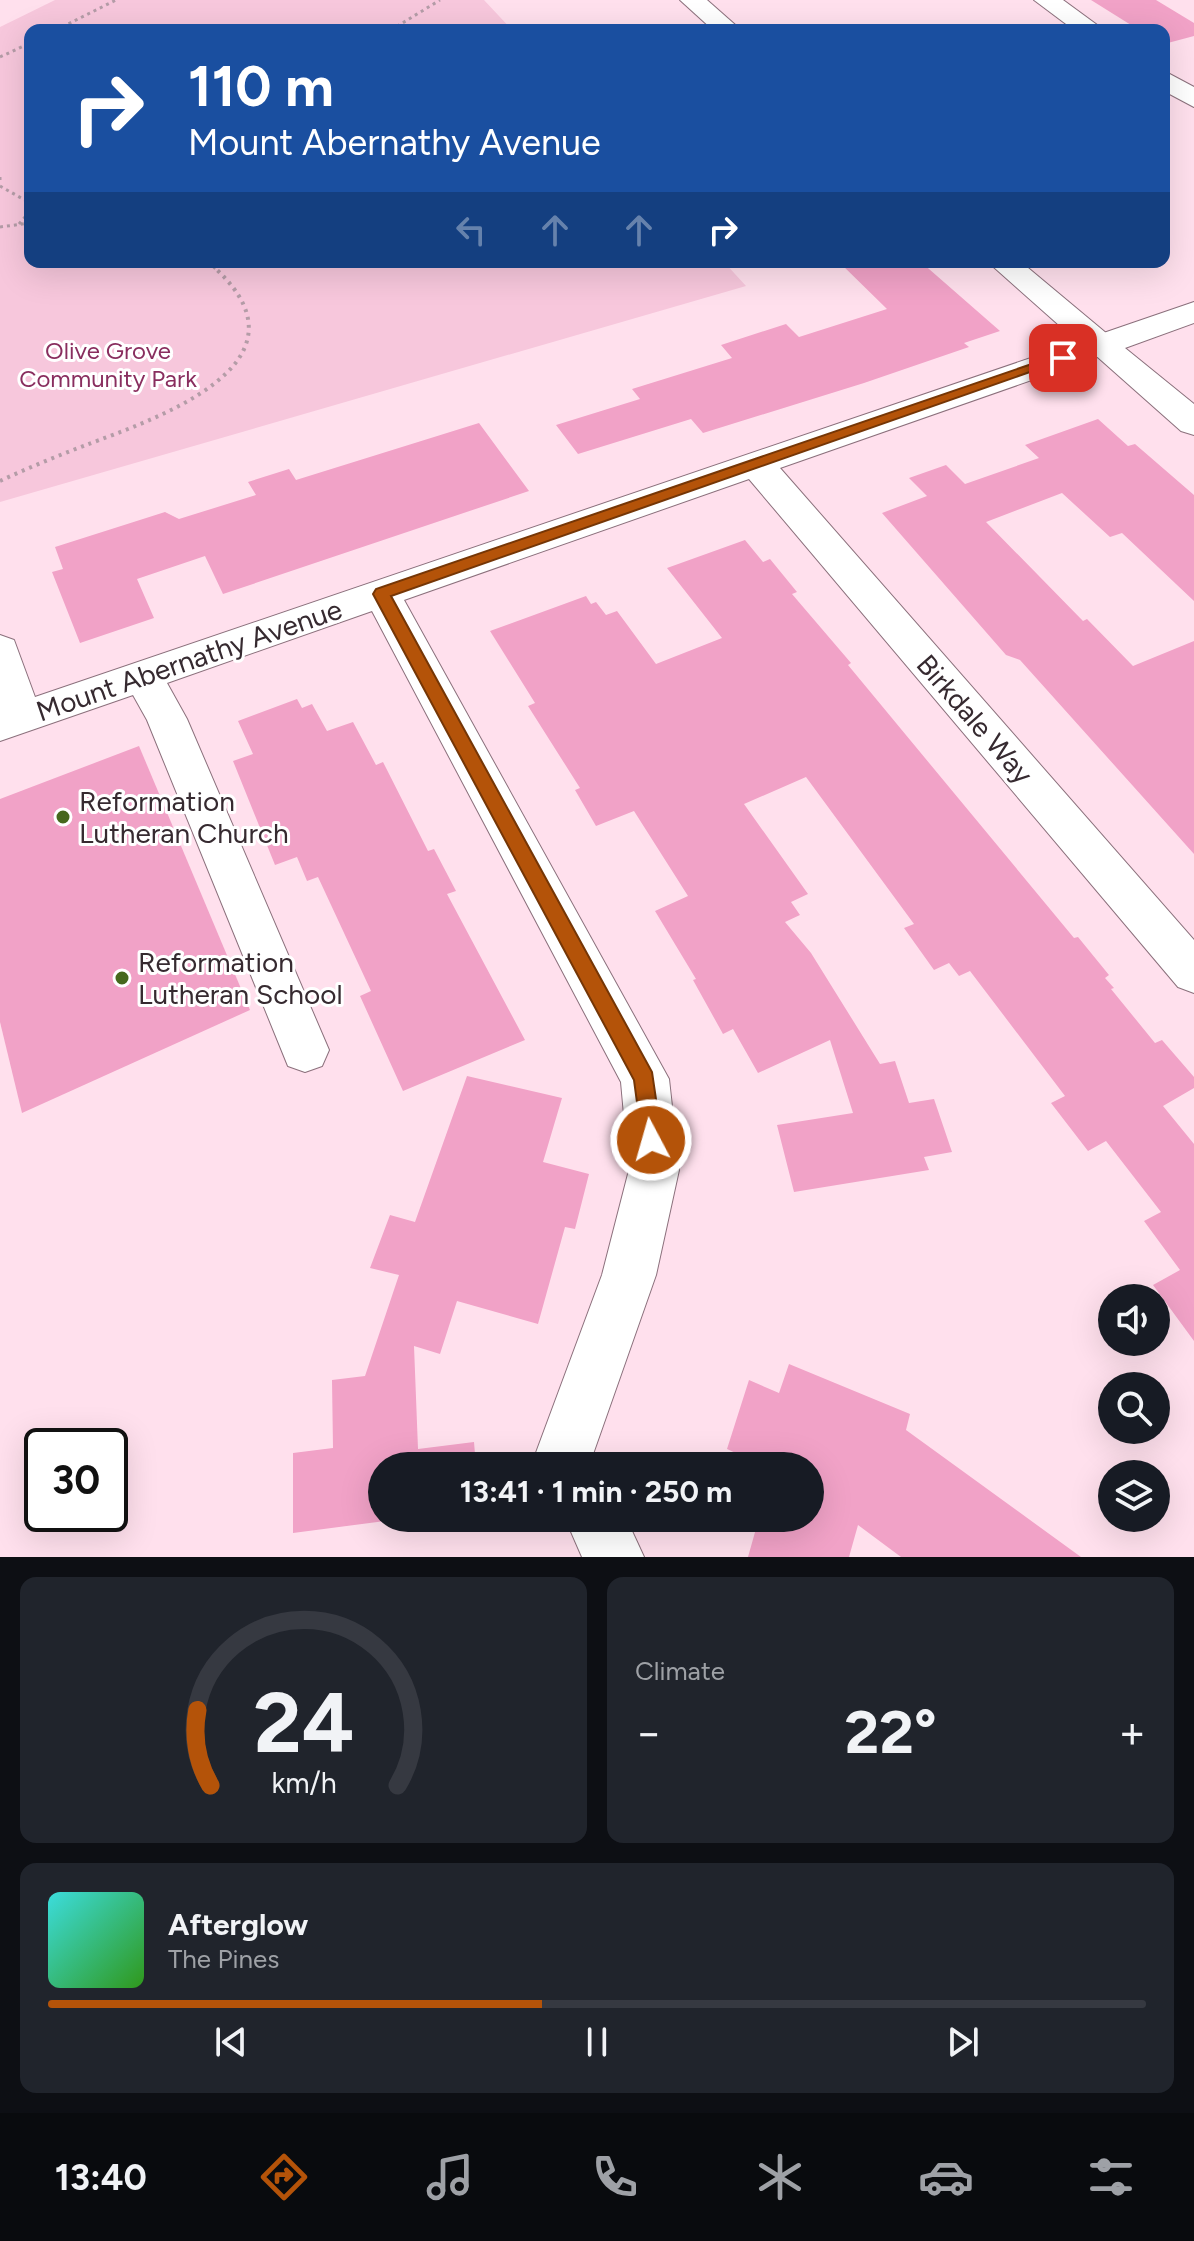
<!DOCTYPE html>
<html lang="en">
<head>
<meta charset="utf-8">
<style>
  :root { --surface:#171b24; --page:#20242c; --text:#f1f3f6; --muted:#9ea1a6; --line:#363941; --accent:#b45309 }
  body { margin:0; font-family:Figtree,sans-serif; background:var(--page); color:var(--text); height:100vh; display:flex; flex-direction:column; font-size:30px; white-space:nowrap }
  * { box-sizing:border-box; margin:0 }
  p { font-size:26px; color:var(--muted) }
  .icon { flex:none; width:44px; height:44px; fill:none; stroke:currentColor; stroke-width:2; stroke-linecap:round; stroke-linejoin:round }
  .map { position:relative; height:1557px; overflow:hidden }
  .side { display:flex; flex-direction:column; gap:20px; padding:20px; background:#0d0f14; flex:1 }
  .side>* { flex:none }
  .banner { position:absolute; left:24px; top:24px; width:1146px; height:244px; border-radius:16px; box-shadow:0 8px 32px #0002; background:#1a4fa0; color:#fff; overflow:hidden }
  .tools { position:absolute; left:1098px; top:1284px; display:grid; gap:16px }
  .tools a { display:grid; place-items:center; width:72px; height:72px; border-radius:50%; background:var(--surface); box-shadow:0 8px 32px #0002; font-size:40px }
  .speed { position:absolute; left:24px; top:1428px; display:flex; gap:16px; font-size:40px; font-weight:700; text-align:center }
  .speed>* { display:grid; place-content:center; width:104px; height:104px; border-radius:50%; background:var(--surface); box-shadow:0 8px 32px #0002; line-height:1 }
  .speed .limit { border:4px solid #111; border-radius:12px; background:#fff; color:#111 }
  .pin { position:absolute; display:grid; place-items:center; width:68px; height:68px; color:#fff; margin:-34px; border-radius:16px; box-shadow:0 4px 12px #0006 }
  .me { position:absolute; width:88px; margin:-44px; rotate:354deg; stroke-linejoin:round; filter:drop-shadow(0 0 6px #0008) }
  .turn { display:flex; align-items:center; gap:28px; height:168px; padding:0 32px; font-size:36px }
  .turn .icon { width:104px; height:104px; stroke-width:2.5 }
  .turn b { display:block; font-size:56px; line-height:68px }
  .lanes { display:flex; align-items:center; height:76px; padding:0 32px; background:#0003; justify-content:center; gap:40px; direction:ltr }
  .lanes .off { opacity:.35 }
  .big { font-size:60px; font-weight:700; line-height:1.1 }
  .side .widget { flex:1; display:flex; flex-direction:column; justify-content:center; gap:12px; min-width:0; padding:0 28px; border-radius:16px; background:var(--page) }
  .side .dial { align-items:center; gap:0 }
  .dial svg { height:208px; overflow:visible; fill:none; stroke:var(--line); stroke-width:7; stroke-linecap:round; text-anchor:middle }
  .dial text { fill:var(--text); stroke:none }
  .song { display:flex; align-items:center; gap:24px }
  .cover { width:96px; height:96px; border-radius:12px; background:linear-gradient(135deg,hsl(180 70% 55%),hsl(110 70% 35%)) }
  .played { height:8px; border-radius:4px; background:linear-gradient(90deg,var(--accent) 45%,var(--line) 45%) }
  .keys { display:flex; justify-content:space-around; direction:ltr }
  .heat { display:flex; justify-content:space-between; align-items:center; font-size:44px; direction:ltr }
  .side .tiles { flex:1; display:grid; gap:20px; grid-template-columns:1fr 1fr }
  .widget:last-child { grid-column:span 2 }
  .trip { position:absolute; left:368px; top:1452px; width:456px; height:80px; border-radius:40px; background:var(--surface); box-shadow:0 8px 32px #0002; font-weight:700; line-height:80px; text-align:center }
  .tab-bar { display:flex; height:128px; justify-content:space-around; align-items:center; background:#090b0e; color:var(--muted) }
  .tab-bar .icon { width:56px; height:56px }
  .tab-bar .active { color:var(--accent) }
  .tab-bar b { font-size:36px; color:var(--text) }
  .map>svg:first-child { display:block }
  .green { fill:#f7c7dc }
  .building { fill:#f1a2c7 }
  .lines { fill:none; stroke-linecap:round; stroke-linejoin:round }
  .minor-casing { stroke:#8b707c; stroke-width:2 }
  .major-casing { stroke:#8b707c; stroke-width:2 }
  .path-far1 { stroke:#b49ca7; stroke-width:3; stroke-dasharray:3 4; stroke-linecap:butt }
  .path { stroke:#b49ca7; stroke-width:4; stroke-dasharray:3 5; stroke-linecap:butt }
  .minor { fill:#fff; fill-rule:evenodd }
  .major { fill:#fff; fill-rule:evenodd }
  .route { fill:#b45309; stroke:#753606; stroke-width:2 }
  .poi-dot { fill:#46671d; stroke:#fff; stroke-width:3 }
  .labels { text-anchor:middle; stroke-width:6; stroke-linejoin:round; paint-order:stroke }
  .far-park-label { font-size:24px; fill:#892e5f; stroke:#fff }
  .street-label { font-size:28px; fill:#362a30; stroke:#fff }
  .poi-label { font-size:28px; fill:#362a30; stroke:#fff; text-anchor:start }
</style>
</head>
<body>
<div class="map">
<svg width="1194" height="1557" viewBox="0 0 1194 1557">
  <rect width="100%" height="100%" fill="#ffe0ed"/>
  <polygon class="green" points="55,0 484,0 512,30 30,30 30,262 724,262 746,286 0,502 0,27"/>
  <g class="building">
    <polygon points="1091,0 1156,0 1194,23 1194,36 1164,44 1164,30 1139,30"/>
    <polygon points="839,262 921,262 1000,331 964,343 969,347 864,383 703,433 691,419 578,454 556,425 640,399 632,389 732,358 721,345 786,324 799,337 887,309"/>
    <polygon points="1098,419 1128,446 1135,444 1194,495 1194,601 1122,533 1110,537 1062,493 986,522 1083,621 1087,619 1133,666 1194,641 1194,854 1020,660 1006,655 882,513 927,496 909,478 946,465 965,484 1039,458 1025,445"/>
    <polygon points="479,423 529,491 223,594 205,556 137,579 154,618 80,643 52,572 63,569 55,547 165,512 179,519 256,495 248,482 289,469 296,480"/>
    <polygon points="745,540 763,562 770,559 797,592 792,594 851,663 848,665 1074,938 1078,937 1109,975 1105,978 1114,988 1111,989 1155,1043 1162,1040 1194,1077 1194,1088 1163,1106 1194,1144 1194,1341 1153,1285 1180,1270 1144,1221 1161,1212 1106,1141 1088,1151 1051,1103 1065,1096 970,971 959,976 949,963 934,970 904,928 914,924 806,777 744,804 808,894 791,902 800,915 785,922 811,953 880,1064 895,1061 909,1103 934,1099 952,1152 924,1157 929,1170 794,1192 777,1125 853,1113 830,1040 758,1073 733,1029 723,1034 693,980 696,979 655,911 688,896 634,811 596,826 575,790 580,788 528,706 535,703 490,631 586,596 591,604 596,602 606,615 617,611 656,664 722,638 667,568"/>
    <polygon points="297,699 302,708 312,704 327,731 353,722 376,765 383,762 428,851 434,849 456,891 447,894 525,1040 403,1091 360,996 371,991 318,877 307,881 297,857 275,865 233,761 253,754 238,721"/>
    <polygon points="139,746 250,1010 22,1113 0,1022 0,799"/>
    <polygon points="467,1076 562,1098 543,1162 589,1174 575,1229 565,1227 538,1324 457,1301 440,1354 414,1346 418,1449 474,1442 476,1466 382,1466 382,1518 408,1518 293,1533 293,1453 333,1448 332,1380 365,1376 399,1275 370,1268 390,1215 415,1222"/>
    <polygon points="789,1364 910,1414 906,1430 1081,1557 901,1557 858,1525 849,1557 748,1557 759,1518 810,1518 810,1466 764,1466 727,1449 749,1380 779,1393"/>
  </g>
  <g class="lines">
    <g class="minor-casing">
      <g id="minor">
        <polygon points="680,0 707,0 741,30 713,30"/>
        <polygon points="1034,0 1063,0 1104,30 1074,30"/>
        <polygon points="1164,71 1194,87 1194,107 1164,91"/>
        <polygon points="988,262 1021,262 1112,338 1117,345 1112,352 780,468 1194,940 1194,993 1178,987 749,479 404,600 669,1079 679,1170 656,1275 592,1457 596,1466 538,1466 534,1458 602,1275 629,1170 621,1082 372,611 167,683 187,719 329,1050 322,1066 305,1072 288,1066 147,720 133,695 0,741 0,635 14,640 35,697 1078,342"/>
        <polygon points="565,1518 626,1518 644,1557 582,1557"/>
      </g>
    </g>
    <g class="major-casing">
      <polygon id="major" points="1194,302 1194,323 1125,348 1194,404 1194,435 1181,431 1084,345 1089,338"/>
    </g>
    <g class="path-far1">
      <polyline points="56,30 116,0"/>
      <polyline points="391,30 440,0"/>
      <polyline points="0,57 30,43"/>
      <polyline points="0,177 0,181"/>
      <polyline points="0,186 30,203"/>
      <polyline points="19,224 30,211"/>
      <polyline points="0,227 30,223"/>
      <polyline points="208,262 219,272"/>
    </g>
    <path class="path" d="M0,481C28,468 57,456 86,445C152,420 318,365 217,270"/>
    <use href="#minor" class="minor"/>
    <use href="#major" class="major"/>
  </g>
  <polygon class="route" points="1058,355 1070,358 391,596 652,1072 662,1140 659,1147 651,1150 643,1147 634,1080 373,594 376,589"/>
  <g class="poi-dot">
    <circle cx="63" cy="817" r="8"/>
    <circle cx="122" cy="978" r="8"/>
  </g>
  <g class="labels">
    <g class="far-park-label">
      <text x="108" y="359">Olive Grove<tspan x="108" dy="28">Community Park</tspan></text>
    </g>
    <g class="street-label">
      <text transform="translate(189 660) rotate(-19)" y="10">Mount Abernathy Avenue</text>
      <text transform="translate(975 719) rotate(49)" y="10">Birkdale Way</text>
    </g>
    <g class="poi-label">
      <text x="79" y="811">Reformation<tspan x="79" dy="32">Lutheran Church</tspan></text>
      <text x="138" y="972">Reformation<tspan x="138" dy="32">Lutheran School</tspan></text>
    </g>
  </g>
</svg>
<div class="tools">
<a><svg class="icon" aria-label="sound" viewBox="0 0 24 24"><path d="M4 9h4l5-4v14l-5-4H4zM17 9q2 3 0 6"/></svg></a>
<a><svg class="icon" aria-label="search" viewBox="0 0 24 24"><circle cx="10" cy="10" r="6"/><path d="M15 15l6 6"/></svg></a>
<a><svg class="icon" aria-label="layers" viewBox="0 0 24 24"><path d="M12 4l9 5-9 5-9-5zM3 14l9 5 9-5"/></svg></a>
</div>
<div class="speed"><div class="limit">30</div></div>
<div class="pin" style="left:1063px;top:358px;background:#d93025"><svg class="icon" aria-label="arrive" viewBox="0 0 24 24"><path d="M6 21V4h12l-3 4 3 4H6"/></svg></div>
<svg class="me" style="left:651px;top:1140px" viewBox="-20 -20 40 40"><circle r="17" fill="#b45309" stroke="#fff" stroke-width="3"/><path d="M0-11L8 9 0 5-8 9z" fill="#fff"/></svg>
<div class="trip">13:41 · 1 min · 250 m</div>
<div class="banner">
<div class="turn"><svg class="icon" aria-label="right" viewBox="0 0 24 24"><path d="M7 20v-9h11M14 6l5 5-5 5"/></svg><div><b>110 m</b>Mount Abernathy Avenue</div></div>
<div class="lanes"><svg class="icon off" aria-label="left" viewBox="0 0 24 24"><path d="M17 20v-9H6M10 6l-5 5 5 5"/></svg><svg class="icon off" aria-label="ahead" viewBox="0 0 24 24"><path d="M12 20V5M6 11l6-6 6 6"/></svg><svg class="icon off" aria-label="ahead" viewBox="0 0 24 24"><path d="M12 20V5M6 11l6-6 6 6"/></svg><svg class="icon" aria-label="right" viewBox="0 0 24 24"><path d="M7 20v-9h11M14 6l5 5-5 5"/></svg></div>
</div>
</div>
<section class="side">
<div class="tiles">
<div class="widget dial"><svg viewBox="0 0 100 80">
<path d="M14 69A42 42 0 1 1 86 69"/>
<path d="M14 69A42 42 0 0 1 9 40" stroke="#b45309"/>
<text x="50" y="56" font-size="32" font-weight="700">24</text>
<text x="50" y="72" font-size="11">km/h</text>
</svg></div>
<div class="widget"><p>Climate</p>
<div class="heat"><a>−</a><b class="big">22°</b><a>+</a></div>
</div>
<div class="widget">
<div class="song"><i class="cover"></i><div><b>Afterglow</b><p>The Pines</p></div></div>
<div class="played"></div>
<div class="keys"><svg class="icon" aria-label="previous" viewBox="0 0 24 24"><path d="M18 5L8 12l10 7zM5 5v14"/></svg><svg class="icon" aria-label="pause" viewBox="0 0 24 24"><path d="M8 5v14M16 5v14"/></svg><svg class="icon" aria-label="next" viewBox="0 0 24 24"><path d="M6 5l10 7-10 7zM19 5v14"/></svg></div>
</div>
</div>
</section>
<nav class="tab-bar">
<b>13:40</b>
<svg class="icon active" aria-label="directions" viewBox="0 0 24 24"><path d="M12 3l9 9-9 9-9-9zM9 14v-3h6M13 9l2 2-2 2"/></svg>
<svg class="icon" aria-label="music" viewBox="0 0 24 24"><path d="M9 18V5l10-2v13"/><circle cx="6" cy="18" r="3"/><circle cx="16" cy="16" r="3"/></svg>
<svg class="icon" aria-label="phone" viewBox="0 0 24 24"><path d="M5 4h4l2 5-3 2q2 4 5 5l2-3 5 2v4C11 20 4 13 5 4z"/></svg>
<svg class="icon" aria-label="climate" viewBox="0 0 24 24"><path d="M12 3v18M4 7l16 10M4 17L20 7"/></svg>
<svg class="icon" aria-label="car" viewBox="0 0 24 24"><path d="M5 17H2v-5l4-1 3-4h7l3 4 3 1v5h-3M9 17h6M6 11h13"/><circle cx="7" cy="17" r="2"/><circle cx="17" cy="17" r="2"/></svg>
<svg class="icon" aria-label="filters" viewBox="0 0 24 24"><path d="M4 7h16M4 17h16"/><circle cx="9" cy="7" r="2"/><circle cx="15" cy="17" r="2"/></svg>
</nav>
</body>
</html>
